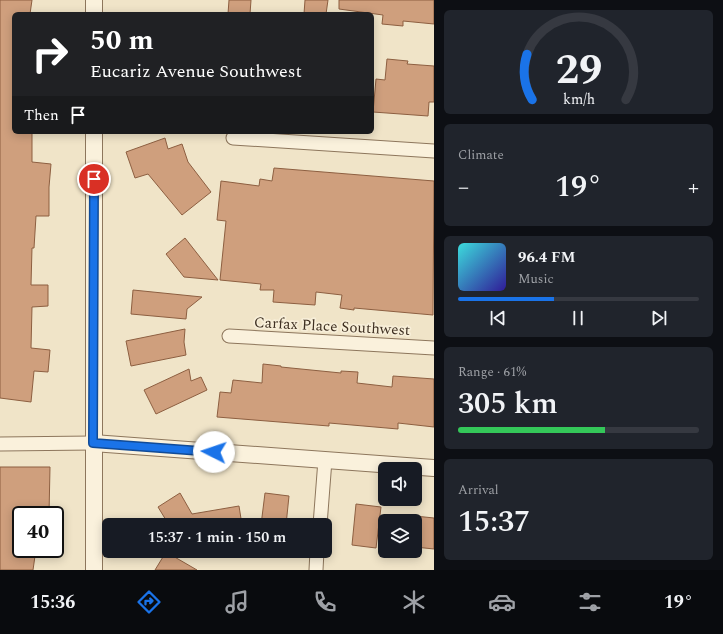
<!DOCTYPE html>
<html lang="en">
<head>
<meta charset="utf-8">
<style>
  :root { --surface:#171b24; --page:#20242c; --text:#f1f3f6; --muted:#9ea1a6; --line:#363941; --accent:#1a73e8 }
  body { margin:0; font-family:Spectral,serif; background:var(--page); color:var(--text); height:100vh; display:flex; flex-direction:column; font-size:15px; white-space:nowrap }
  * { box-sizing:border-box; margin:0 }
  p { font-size:13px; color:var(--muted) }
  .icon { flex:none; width:22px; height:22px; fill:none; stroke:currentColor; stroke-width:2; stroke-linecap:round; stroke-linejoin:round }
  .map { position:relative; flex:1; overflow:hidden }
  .sheet { display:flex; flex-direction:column; gap:10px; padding:10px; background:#0d0f14; width:289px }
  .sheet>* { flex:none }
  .top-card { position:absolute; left:12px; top:12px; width:362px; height:122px; border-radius:6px; box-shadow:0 2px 10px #0003; background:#202124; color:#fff; overflow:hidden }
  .fabs { position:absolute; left:378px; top:462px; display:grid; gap:8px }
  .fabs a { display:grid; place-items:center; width:44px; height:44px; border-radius:6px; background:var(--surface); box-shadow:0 2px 10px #0003; font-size:20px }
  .speed { position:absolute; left:12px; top:506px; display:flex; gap:8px; font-size:20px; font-weight:700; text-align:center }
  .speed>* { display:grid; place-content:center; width:52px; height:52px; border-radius:50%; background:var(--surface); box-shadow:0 2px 10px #0003; line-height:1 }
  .speed .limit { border:2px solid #111; border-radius:6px; background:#fff; color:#111 }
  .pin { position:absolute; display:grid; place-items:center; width:34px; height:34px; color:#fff; margin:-17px; border:2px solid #fff; border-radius:50%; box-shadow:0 1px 4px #0007 }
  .me { position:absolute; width:44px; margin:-22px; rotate:274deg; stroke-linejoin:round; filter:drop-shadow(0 0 3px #0008) }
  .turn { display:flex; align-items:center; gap:14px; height:84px; padding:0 12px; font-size:18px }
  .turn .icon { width:52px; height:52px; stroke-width:2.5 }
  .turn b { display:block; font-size:28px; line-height:34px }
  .then { display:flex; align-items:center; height:38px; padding:0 12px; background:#0003; gap:8px; font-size:15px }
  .big { font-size:30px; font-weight:600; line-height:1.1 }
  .sheet .card { flex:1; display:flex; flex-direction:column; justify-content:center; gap:6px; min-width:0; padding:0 14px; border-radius:6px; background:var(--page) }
  .sheet .dial { align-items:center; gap:0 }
  .dial svg { height:104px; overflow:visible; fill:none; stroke:var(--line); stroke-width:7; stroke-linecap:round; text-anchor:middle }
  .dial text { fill:var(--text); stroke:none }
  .song { display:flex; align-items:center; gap:12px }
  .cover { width:48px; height:48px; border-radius:6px; background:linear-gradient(135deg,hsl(180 70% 55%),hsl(250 70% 35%)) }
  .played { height:4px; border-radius:2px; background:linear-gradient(90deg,var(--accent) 40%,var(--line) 40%) }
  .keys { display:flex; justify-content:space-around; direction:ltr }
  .heat { display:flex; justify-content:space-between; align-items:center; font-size:22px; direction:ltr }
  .charge { height:6px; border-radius:3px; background:linear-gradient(90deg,#34c759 61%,var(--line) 0) }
  .trip { position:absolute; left:102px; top:518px; width:230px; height:40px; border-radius:6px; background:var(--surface); box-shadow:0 2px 10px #0003; font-weight:600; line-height:40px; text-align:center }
  .tab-bar { display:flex; height:64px; justify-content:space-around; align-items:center; background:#090b0e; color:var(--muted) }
  .tab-bar .icon { width:28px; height:28px }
  .tab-bar .selected { color:var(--accent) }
  .tab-bar b { font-size:18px; color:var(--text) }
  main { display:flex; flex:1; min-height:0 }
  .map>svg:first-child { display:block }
  .building { fill:#cf9f7d; stroke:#8d5f41 }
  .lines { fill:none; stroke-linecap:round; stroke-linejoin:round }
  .minor-casing { stroke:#8d765c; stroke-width:15 }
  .tertiary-casing { stroke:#8d765c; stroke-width:18 }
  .minor { stroke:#faf1dc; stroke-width:13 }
  .tertiary { stroke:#faf1dc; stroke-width:16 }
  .route-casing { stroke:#114b97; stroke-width:10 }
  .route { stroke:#1a73e8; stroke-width:7 }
  .labels { text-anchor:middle; stroke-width:3.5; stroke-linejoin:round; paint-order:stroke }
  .street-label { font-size:15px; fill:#3d2e20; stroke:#f7eed8 }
</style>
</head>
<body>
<main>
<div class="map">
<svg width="434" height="570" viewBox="0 0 434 570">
  <rect width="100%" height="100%" fill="#f0e4c8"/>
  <g class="building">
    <polygon points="0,0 32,0 30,14 14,14 14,132 32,132 32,162 51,164 49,187 49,216 36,216 34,248 32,248 31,285 48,285 48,306 32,307 31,348 50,350 48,372 34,371 31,402 0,398"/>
    <polygon points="229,0 251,0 250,14 228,14"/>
    <polygon points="305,0 328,0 326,14 304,14"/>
    <polygon points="339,0 434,0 434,24 403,21 403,26 382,24 383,15 339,9"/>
    <polygon points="387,59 408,61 407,64 434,66 434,102 429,102 428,116 373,112 376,79 385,80"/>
    <polygon points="165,138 168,149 182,144 188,162 211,192 182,215 148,174 135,178 126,152"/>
    <polygon points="274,168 434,181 433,315 354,308 354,310 340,308 342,295 316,292 315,305 273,302 274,290 260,290 261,284 220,280 226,221 217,220 221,181 259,186 260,179 272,181"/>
    <polygon points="185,238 218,280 184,277 166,254"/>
    <polygon points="133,290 202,297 187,309 186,319 131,314"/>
    <polygon points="185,329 184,342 186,355 131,366 126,341"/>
    <polygon points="263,364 281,366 281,367 341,373 341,371 358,372 357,383 392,387 393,376 434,379 434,427 398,423 398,429 329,423 329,426 217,417 220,392 231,393 233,380 262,383"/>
    <polygon points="189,369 191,381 201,377 207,390 156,414 144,390"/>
    <polygon points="0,467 50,467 49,515 21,515 21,549 36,549 33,570 0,570"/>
    <polygon points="180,493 192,514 239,506 242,525 169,525 158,507"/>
    <polygon points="265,493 289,496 286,525 261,525"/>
    <polygon points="356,504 381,507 376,548 352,545"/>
    <polygon points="415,516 434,518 434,549 415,547"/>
    <polygon points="166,552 197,570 155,570"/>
  </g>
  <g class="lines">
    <g class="minor-casing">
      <g id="minor">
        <polyline points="233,138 434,151"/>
        <polyline points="229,336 434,348"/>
        <polyline points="0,444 93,443"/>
        <polyline points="320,525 325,460"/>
        <polyline points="316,570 317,551"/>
      </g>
    </g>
    <g class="tertiary-casing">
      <g id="tertiary">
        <polyline points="94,14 94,0"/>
        <polyline points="94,132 94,570"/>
        <polyline points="93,443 434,468"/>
      </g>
    </g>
    <use href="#minor" class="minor"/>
    <use href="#tertiary" class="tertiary"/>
  </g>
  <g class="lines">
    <g class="route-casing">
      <polyline id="route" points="94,179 93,443 214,452"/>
    </g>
    <use href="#route" class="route"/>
  </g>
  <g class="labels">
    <g class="street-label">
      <text transform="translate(332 326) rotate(3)" y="5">Carfax Place Southwest</text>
    </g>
  </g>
</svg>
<div class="fabs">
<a><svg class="icon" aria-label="sound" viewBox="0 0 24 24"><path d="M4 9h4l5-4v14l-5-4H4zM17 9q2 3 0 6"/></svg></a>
<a><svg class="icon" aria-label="layers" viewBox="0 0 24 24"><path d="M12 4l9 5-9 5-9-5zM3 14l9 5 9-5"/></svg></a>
</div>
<div class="speed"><div class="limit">40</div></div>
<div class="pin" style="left:94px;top:179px;background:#d93025"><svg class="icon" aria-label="arrive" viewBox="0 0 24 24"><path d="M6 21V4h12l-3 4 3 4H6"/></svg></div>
<svg class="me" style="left:214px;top:452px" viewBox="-20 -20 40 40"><circle r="19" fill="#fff"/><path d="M0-13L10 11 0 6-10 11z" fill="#1a73e8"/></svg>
<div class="trip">15:37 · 1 min · 150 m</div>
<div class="top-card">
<div class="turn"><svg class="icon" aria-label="right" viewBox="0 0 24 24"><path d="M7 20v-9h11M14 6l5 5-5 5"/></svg><div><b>50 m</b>Eucariz Avenue Southwest</div></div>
<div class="then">Then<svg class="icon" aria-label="arrive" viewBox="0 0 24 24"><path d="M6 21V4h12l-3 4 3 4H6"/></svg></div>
</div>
</div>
<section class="sheet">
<div class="card dial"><svg viewBox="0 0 100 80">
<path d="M14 69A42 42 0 1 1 86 69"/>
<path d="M14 69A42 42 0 0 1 10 34" stroke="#1a73e8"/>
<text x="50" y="56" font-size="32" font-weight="700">29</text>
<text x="50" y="72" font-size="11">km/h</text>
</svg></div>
<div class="card"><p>Climate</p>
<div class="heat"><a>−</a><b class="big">19°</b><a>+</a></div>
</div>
<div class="card">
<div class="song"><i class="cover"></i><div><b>96.4 FM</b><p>Music</p></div></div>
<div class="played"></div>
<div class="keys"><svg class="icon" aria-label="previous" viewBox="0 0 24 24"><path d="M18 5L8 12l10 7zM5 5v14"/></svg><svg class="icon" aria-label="pause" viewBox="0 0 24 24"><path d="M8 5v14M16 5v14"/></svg><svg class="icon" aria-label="next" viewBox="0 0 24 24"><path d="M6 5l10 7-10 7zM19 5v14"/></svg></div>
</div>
<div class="card"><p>Range · 61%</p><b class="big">305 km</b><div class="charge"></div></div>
<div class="card"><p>Arrival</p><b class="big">15:37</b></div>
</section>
</main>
<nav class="tab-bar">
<b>15:36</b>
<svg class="icon selected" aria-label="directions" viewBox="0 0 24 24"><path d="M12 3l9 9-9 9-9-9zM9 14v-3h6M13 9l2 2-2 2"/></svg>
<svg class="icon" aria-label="music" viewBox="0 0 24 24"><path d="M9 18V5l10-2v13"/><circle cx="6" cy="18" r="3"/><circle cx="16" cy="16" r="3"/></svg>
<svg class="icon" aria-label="phone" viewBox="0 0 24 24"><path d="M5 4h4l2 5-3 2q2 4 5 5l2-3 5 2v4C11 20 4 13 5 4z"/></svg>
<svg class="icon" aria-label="climate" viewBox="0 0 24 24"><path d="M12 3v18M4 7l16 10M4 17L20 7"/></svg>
<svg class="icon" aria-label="car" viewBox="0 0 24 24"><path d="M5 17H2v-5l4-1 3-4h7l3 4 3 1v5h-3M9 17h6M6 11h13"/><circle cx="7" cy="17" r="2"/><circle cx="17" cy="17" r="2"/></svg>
<svg class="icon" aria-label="filters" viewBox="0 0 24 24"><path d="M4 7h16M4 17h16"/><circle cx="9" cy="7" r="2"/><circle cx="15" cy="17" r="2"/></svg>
<b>19°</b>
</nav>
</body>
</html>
